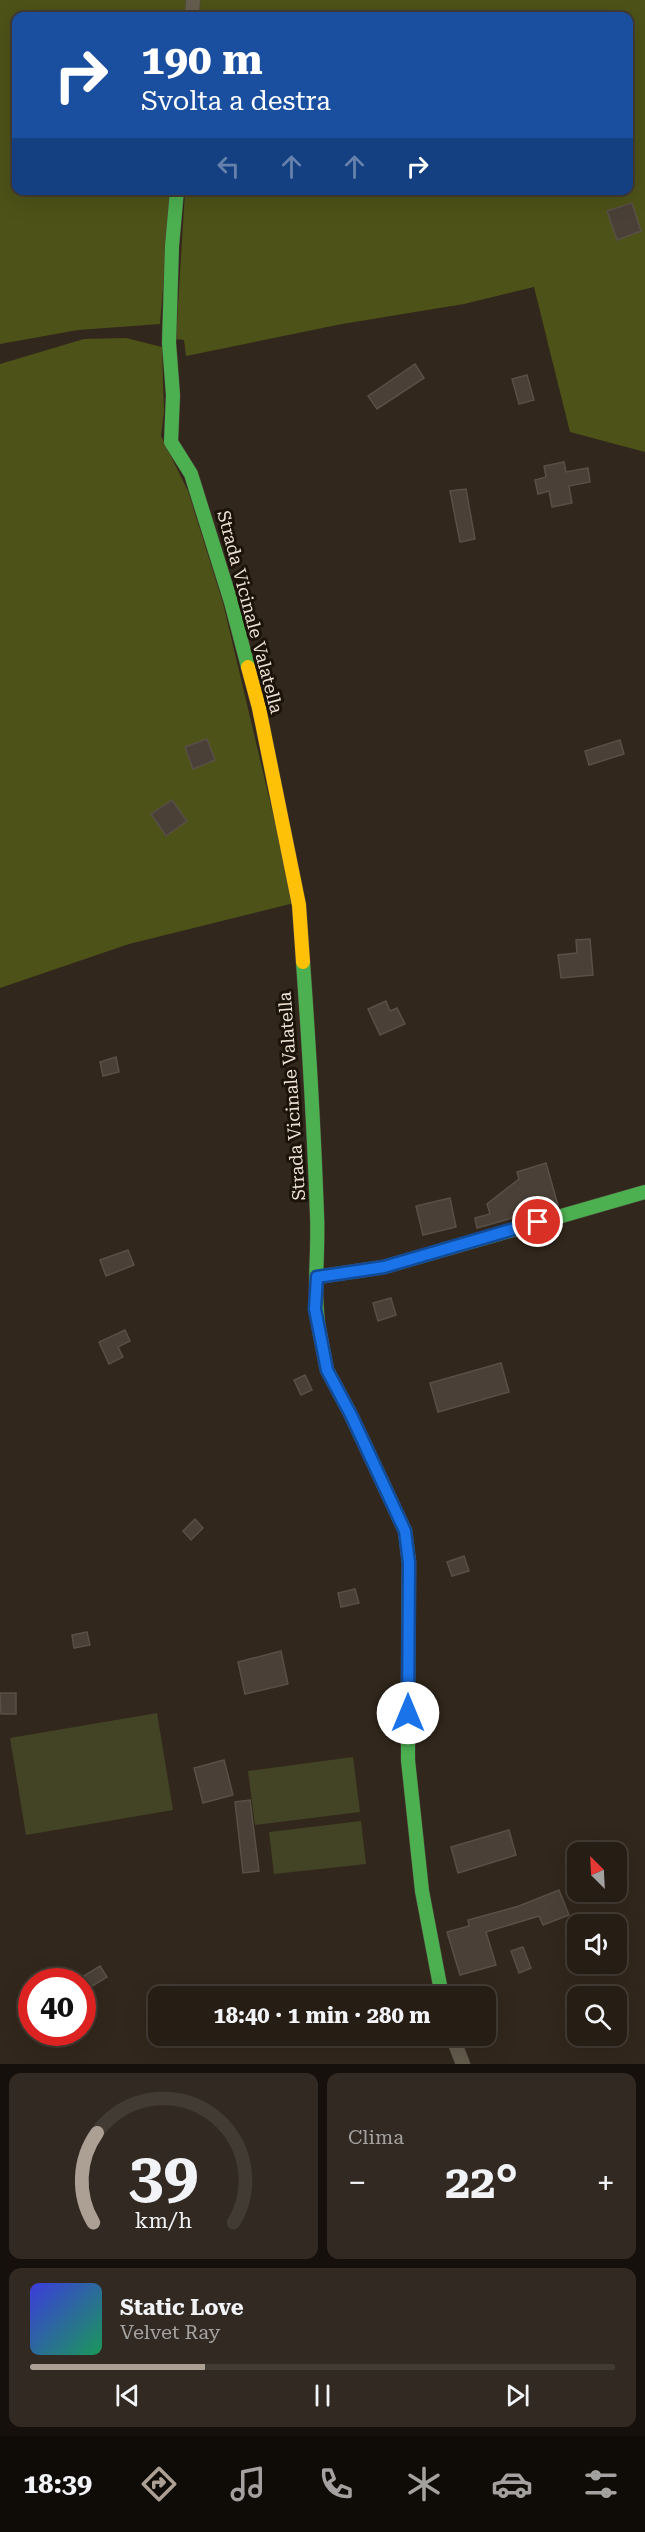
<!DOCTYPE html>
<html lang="it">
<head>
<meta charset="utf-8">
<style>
  :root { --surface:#261d15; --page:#322a22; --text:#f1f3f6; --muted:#a4a2a0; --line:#423b34; --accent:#aca094 }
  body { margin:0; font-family:"Roboto Serif",serif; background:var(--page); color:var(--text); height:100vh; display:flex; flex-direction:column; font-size:22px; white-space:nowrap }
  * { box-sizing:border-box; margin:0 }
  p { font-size:20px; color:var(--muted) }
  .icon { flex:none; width:33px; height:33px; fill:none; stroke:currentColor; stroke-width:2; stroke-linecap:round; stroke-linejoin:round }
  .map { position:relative; height:2064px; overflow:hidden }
  .panel { display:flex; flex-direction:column; gap:9px; padding:9px; background:#15100c; flex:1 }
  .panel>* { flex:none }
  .guide { position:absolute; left:12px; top:12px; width:621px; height:183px; border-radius:12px; box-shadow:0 6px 24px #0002,0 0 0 2px var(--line); background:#1a4fa0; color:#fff; overflow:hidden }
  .needle { width:39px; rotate:336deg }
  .fabs { position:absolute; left:567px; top:1842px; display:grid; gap:12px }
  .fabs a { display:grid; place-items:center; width:60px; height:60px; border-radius:12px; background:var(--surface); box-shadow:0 6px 24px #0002,0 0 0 2px var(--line); font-size:30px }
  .speed { position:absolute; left:18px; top:1968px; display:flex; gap:12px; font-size:30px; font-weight:700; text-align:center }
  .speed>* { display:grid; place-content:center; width:78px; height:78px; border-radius:50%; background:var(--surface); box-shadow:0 6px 24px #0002,0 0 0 2px var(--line); line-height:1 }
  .speed .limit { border:9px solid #d22; background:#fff; color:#111 }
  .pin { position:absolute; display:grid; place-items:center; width:51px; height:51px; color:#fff; margin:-26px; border:3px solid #fff; border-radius:50%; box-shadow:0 2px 6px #0007 }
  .me { position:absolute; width:66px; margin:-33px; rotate:0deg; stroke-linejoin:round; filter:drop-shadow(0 0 4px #0008) }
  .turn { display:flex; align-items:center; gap:21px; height:126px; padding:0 30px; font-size:27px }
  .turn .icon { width:78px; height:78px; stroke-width:2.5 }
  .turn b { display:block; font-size:42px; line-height:51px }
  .lanes { display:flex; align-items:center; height:57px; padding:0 30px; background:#0003; justify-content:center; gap:30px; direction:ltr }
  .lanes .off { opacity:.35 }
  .big { font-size:45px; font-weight:700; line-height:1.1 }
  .panel .tile { flex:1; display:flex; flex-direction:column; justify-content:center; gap:9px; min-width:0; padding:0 21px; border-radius:12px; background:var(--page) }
  .panel .dial { align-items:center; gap:0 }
  .dial svg { height:156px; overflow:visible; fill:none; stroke:var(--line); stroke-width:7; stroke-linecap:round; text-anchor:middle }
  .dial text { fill:var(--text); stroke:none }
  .song { display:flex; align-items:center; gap:18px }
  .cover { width:72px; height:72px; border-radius:9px; background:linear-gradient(135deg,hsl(240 70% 55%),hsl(150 70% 35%)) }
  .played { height:6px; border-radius:3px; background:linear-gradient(90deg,var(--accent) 30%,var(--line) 30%) }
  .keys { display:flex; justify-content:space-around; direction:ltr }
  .heat { display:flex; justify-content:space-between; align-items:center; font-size:33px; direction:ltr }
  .panel .tiles { flex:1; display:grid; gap:9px; grid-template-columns:1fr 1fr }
  .tile:last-child { grid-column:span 2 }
  .trip { position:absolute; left:148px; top:1986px; width:348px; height:60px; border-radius:12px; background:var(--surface); box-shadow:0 6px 24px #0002,0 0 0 2px var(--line); font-weight:700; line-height:60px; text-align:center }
  .tabs { display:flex; height:96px; justify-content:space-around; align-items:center; background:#0f0c08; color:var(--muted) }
  .tabs .icon { width:42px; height:42px }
  .tabs .active { color:var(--accent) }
  .tabs b { font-size:27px; color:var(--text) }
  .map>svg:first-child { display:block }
  .green { fill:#424425 }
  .forest { fill:#4d5218 }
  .building { fill:#4a4037; stroke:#584f46; stroke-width:1.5 }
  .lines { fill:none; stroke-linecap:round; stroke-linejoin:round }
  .street-casing { stroke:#4e453b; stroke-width:15 }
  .fast-casing { stroke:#4e453b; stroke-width:15 }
  .slow-casing { stroke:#4e453b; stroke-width:15 }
  .street { stroke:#645c4d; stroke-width:14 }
  .fast { stroke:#4caf50; stroke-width:14 }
  .slow { stroke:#ffc107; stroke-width:14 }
  .route-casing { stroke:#114b97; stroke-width:15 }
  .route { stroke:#1a73e8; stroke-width:10 }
  .labels { text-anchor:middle; stroke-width:6; stroke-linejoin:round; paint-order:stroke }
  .street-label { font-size:18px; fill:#eee1d4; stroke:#1b130a }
</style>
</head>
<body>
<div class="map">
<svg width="645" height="2064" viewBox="0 0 645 2064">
  <rect width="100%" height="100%" fill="#32271c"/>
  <g class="green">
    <polygon points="157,1713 173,1810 26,1835 10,1738"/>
    <polygon points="353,1757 360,1812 255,1825 248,1771"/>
    <polygon points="361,1821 366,1864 274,1874 269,1832"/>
  </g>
  <g class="forest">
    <polygon points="0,0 188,0 186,16 16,16 16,190 171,191 160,324 78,330 0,344"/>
    <polygon points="200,0 645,0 645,452 570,432 534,287 464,304 342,324 186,356 184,340 176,339 185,191 628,190 628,16 198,16"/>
    <polygon points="126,338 162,347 164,411 161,436 188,491 223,603 294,903 129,944 0,988 0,364 84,339"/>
  </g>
  <g class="building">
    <polygon points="632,203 641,231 617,240 607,211"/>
    <polygon points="415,364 424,378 377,409 368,396"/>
    <polygon points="527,375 534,400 519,404 512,379"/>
    <polygon points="564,462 566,472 588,468 590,482 569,486 572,503 552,507 549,491 538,494 535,480 546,477 544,466"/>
    <polygon points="466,489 475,539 460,542 450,491"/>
    <polygon points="207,739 215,760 193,769 185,747"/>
    <polygon points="620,740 624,754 589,765 585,751"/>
    <polygon points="172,800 187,821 166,836 151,814"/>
    <polygon points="590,939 593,975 561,978 558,955 577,953 576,940"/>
    <polygon points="386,1001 390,1011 397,1008 405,1024 380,1035 368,1009"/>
    <polygon points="116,1057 119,1072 103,1076 100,1062"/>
    <polygon points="546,1163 558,1205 477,1228 475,1218 490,1214 487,1204 519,1179 517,1172"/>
    <polygon points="450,1198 456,1227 423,1235 416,1206"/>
    <polygon points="128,1250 134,1265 106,1276 100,1260"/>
    <polygon points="391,1298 396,1315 378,1321 373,1303"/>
    <polygon points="125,1330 130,1341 118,1347 123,1357 109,1364 99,1342"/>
    <polygon points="501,1363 509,1392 438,1412 430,1383"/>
    <polygon points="305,1375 312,1390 301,1395 294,1380"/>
    <polygon points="195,1519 203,1528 191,1540 183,1531"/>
    <polygon points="464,1556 469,1571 452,1576 447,1562"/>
    <polygon points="355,1589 359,1603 341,1607 338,1593"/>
    <polygon points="87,1632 90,1645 74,1648 72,1635"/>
    <polygon points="281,1651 288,1684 245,1694 238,1662"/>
    <polygon points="0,1693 16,1693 16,1714 1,1714"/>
    <polygon points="224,1760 233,1795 203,1803 194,1768"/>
    <polygon points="250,1800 259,1871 243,1873 235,1802"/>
    <polygon points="509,1830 516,1855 458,1873 451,1847"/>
    <polygon points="559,1890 569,1915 543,1925 539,1916 486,1932 496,1965 460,1975 447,1932 469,1926 468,1920 519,1906"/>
    <polygon points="523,1947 531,1968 519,1973 511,1951"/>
    <polygon points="100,1966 107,1977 89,1988 82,1977"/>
  </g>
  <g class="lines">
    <g class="street-casing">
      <g id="street">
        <polyline points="192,16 193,0"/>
        <polyline points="452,2036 463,2064"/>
      </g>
    </g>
    <g class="fast-casing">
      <g id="fast">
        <polyline points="177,190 172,246 169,343 173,395 171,442 191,474 231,602 248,667"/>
        <path d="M303,962C309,1046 314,1130 317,1215C319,1254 312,1294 320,1334"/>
        <polyline points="317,1277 384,1267 645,1192"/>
        <polyline points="408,1681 408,1760 422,1891 442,1996"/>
      </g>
    </g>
    <g class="slow-casing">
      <g id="slow">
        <polyline points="248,667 259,708 299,905 303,962"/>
        <polyline points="320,1334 327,1370 351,1415 405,1531 409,1563 408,1681"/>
      </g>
    </g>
    <use href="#street" class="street"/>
    <use href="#fast" class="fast"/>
    <use href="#slow" class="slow"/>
  </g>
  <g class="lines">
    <g class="route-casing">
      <polyline id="route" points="408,1713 409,1563 405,1531 351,1415 327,1370 315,1309 317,1277 384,1267 538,1222"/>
    </g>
    <use href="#route" class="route"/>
  </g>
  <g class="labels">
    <g class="street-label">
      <text transform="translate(250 612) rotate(75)" y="6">Strada Vicinale Valatella</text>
      <text transform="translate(292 1096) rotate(-94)" y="6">Strada Vicinale Valatella</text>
    </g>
  </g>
</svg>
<div class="fabs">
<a><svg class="needle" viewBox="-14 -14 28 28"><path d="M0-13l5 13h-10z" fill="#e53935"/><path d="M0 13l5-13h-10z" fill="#a4a2a0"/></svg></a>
<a><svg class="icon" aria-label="sound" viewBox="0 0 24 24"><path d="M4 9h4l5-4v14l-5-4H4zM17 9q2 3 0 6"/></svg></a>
<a><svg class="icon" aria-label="search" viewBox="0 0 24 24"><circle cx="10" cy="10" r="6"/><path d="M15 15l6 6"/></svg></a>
</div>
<div class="speed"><div class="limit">40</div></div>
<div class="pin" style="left:538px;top:1222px;background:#d93025"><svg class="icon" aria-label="arrive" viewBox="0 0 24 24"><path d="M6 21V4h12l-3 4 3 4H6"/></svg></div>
<svg class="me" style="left:408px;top:1713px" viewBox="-20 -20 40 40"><circle r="19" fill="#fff"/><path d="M0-13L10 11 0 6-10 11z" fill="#1a73e8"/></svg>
<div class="trip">18:40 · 1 min · 280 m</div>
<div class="guide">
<div class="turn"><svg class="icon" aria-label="right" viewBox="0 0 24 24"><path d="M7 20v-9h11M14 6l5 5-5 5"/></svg><div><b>190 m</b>Svolta a destra</div></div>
<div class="lanes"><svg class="icon off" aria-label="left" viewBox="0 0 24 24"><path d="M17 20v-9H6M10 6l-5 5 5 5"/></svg><svg class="icon off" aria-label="ahead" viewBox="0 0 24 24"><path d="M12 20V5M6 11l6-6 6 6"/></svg><svg class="icon off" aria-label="ahead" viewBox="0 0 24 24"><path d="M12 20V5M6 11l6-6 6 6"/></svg><svg class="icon" aria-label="right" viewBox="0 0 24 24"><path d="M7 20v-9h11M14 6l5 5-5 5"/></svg></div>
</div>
</div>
<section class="panel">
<div class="tiles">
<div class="tile dial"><svg viewBox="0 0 100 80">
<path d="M14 69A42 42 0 1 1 86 69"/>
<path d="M14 69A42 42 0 0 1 16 23" stroke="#aca094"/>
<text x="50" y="56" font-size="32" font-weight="700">39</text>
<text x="50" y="72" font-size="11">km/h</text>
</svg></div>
<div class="tile"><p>Clima</p>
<div class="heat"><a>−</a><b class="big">22°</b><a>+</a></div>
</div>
<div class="tile">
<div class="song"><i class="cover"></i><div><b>Static Love</b><p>Velvet Ray</p></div></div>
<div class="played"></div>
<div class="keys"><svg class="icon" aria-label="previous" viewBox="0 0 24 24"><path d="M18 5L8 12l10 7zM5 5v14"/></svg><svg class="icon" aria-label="pause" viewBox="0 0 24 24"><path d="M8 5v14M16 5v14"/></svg><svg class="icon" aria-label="next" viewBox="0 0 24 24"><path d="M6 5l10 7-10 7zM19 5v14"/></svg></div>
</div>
</div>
</section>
<nav class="tabs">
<b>18:39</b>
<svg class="icon active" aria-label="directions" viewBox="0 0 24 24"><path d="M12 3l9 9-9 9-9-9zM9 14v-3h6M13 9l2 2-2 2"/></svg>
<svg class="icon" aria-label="music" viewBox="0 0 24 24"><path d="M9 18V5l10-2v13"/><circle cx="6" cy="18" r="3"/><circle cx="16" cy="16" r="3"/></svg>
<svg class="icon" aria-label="phone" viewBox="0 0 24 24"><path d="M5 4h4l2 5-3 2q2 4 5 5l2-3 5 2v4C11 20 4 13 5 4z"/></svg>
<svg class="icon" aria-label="climate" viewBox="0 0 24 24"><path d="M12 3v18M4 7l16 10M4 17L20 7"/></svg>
<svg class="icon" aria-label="car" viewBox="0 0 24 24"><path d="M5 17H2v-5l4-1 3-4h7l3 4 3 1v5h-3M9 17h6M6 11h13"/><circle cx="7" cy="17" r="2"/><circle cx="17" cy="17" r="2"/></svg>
<svg class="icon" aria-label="filters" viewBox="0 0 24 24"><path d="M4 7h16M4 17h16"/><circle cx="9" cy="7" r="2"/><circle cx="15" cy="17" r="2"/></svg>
</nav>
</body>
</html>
